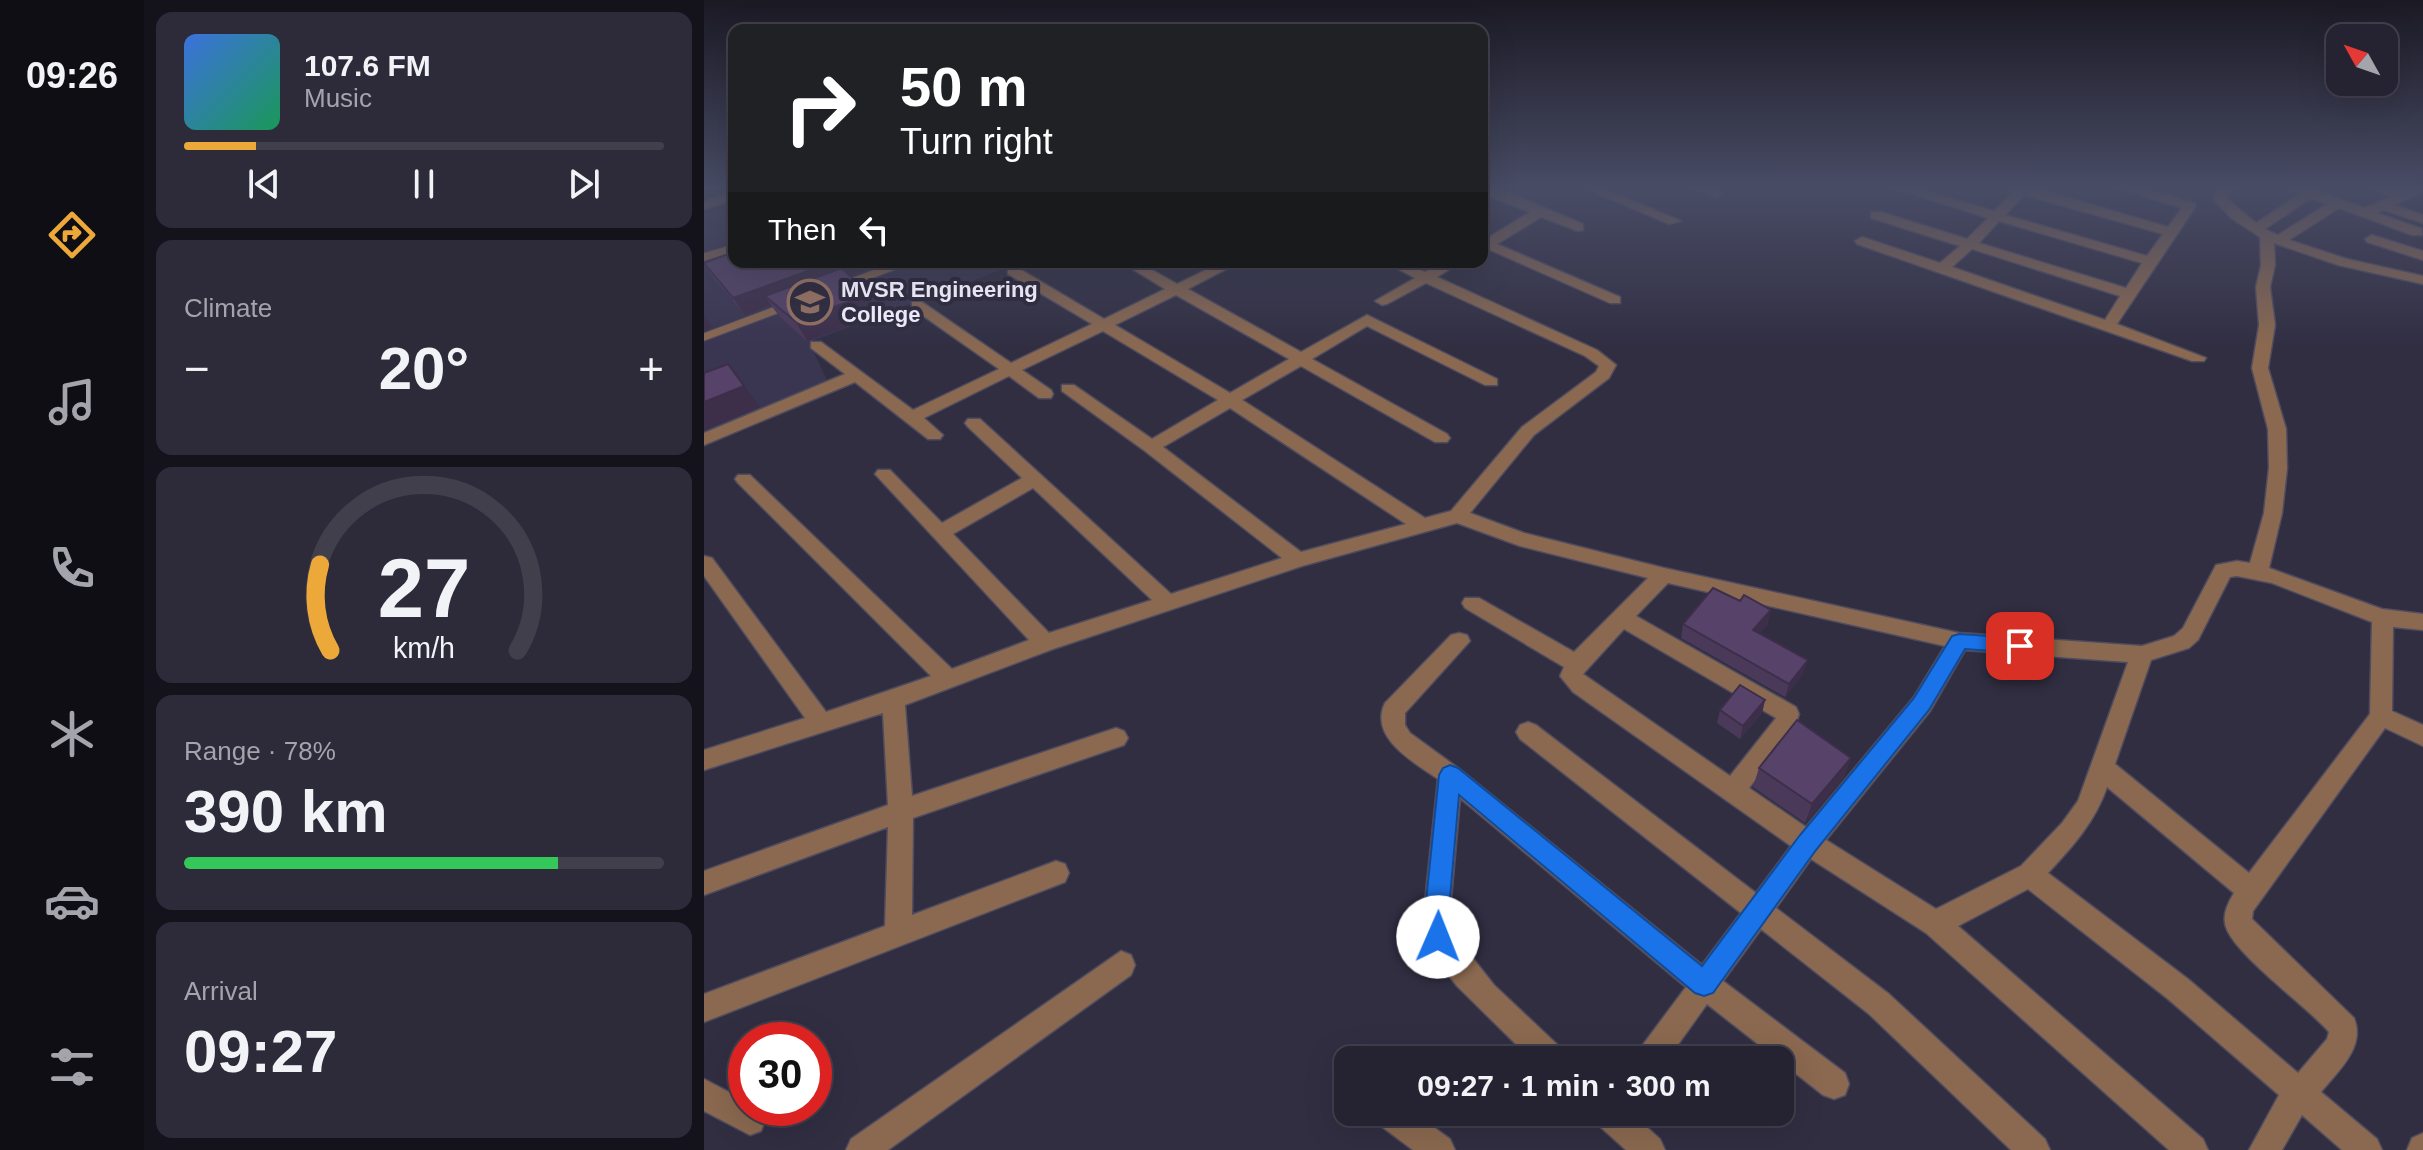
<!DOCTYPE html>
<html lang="en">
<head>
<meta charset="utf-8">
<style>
  :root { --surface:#252232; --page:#2d2a3a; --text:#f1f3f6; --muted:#a3a4ac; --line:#423f4d; --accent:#eca93a }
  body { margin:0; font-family:Helvetica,sans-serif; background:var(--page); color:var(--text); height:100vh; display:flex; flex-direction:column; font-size:30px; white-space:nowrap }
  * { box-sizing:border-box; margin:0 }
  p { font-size:26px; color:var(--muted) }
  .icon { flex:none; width:44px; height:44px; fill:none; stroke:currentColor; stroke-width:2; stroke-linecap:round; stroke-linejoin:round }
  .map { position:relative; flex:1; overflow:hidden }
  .details { display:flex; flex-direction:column; gap:12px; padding:12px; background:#14131c; width:560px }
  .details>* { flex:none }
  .hud { position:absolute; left:24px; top:24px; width:760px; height:244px; border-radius:16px; box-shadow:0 8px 32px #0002,0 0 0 2px var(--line); background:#202124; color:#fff; overflow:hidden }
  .needle { width:52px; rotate:310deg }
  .controls { position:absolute; left:1622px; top:24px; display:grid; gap:16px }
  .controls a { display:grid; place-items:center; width:72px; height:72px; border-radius:16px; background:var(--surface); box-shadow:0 8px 32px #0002,0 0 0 2px var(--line); font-size:40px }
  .speed { position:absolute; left:24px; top:1022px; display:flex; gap:16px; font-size:40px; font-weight:700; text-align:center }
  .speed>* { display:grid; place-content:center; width:104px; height:104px; border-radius:50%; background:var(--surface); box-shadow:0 8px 32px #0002,0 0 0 2px var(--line); line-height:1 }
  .speed .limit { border:12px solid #d22; background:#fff; color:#111 }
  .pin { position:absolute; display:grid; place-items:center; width:68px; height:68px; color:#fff; margin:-34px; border-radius:16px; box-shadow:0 4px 12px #0006 }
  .me { position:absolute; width:88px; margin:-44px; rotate:1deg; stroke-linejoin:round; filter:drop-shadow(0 0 6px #0008) }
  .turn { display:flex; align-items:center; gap:28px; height:168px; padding:0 40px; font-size:36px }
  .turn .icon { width:104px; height:104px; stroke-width:2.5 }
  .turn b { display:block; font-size:56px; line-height:68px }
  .then { display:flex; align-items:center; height:76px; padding:0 40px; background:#0003; gap:16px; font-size:30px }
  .big { font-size:60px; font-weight:700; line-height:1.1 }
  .details .tile { flex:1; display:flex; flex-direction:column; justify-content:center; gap:12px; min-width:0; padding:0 28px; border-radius:16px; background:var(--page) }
  .details .dial { align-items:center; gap:0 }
  .dial svg { height:208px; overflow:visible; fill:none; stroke:var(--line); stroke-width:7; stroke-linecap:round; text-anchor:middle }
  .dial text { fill:var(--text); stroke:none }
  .song { display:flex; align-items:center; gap:24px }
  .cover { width:96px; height:96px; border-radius:12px; background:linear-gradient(135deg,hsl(220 70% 55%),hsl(150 70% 35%)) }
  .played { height:8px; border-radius:4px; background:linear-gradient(90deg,var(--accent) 15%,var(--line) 15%) }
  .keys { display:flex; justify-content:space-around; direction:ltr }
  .heat { display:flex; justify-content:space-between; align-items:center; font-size:44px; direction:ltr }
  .charge { height:12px; border-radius:6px; background:linear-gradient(90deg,#34c759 78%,var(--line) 0) }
  .trip { position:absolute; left:630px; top:1046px; width:460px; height:80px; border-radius:16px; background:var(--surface); box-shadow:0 8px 32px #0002,0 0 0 2px var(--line); font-weight:700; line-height:80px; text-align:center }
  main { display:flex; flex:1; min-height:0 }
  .tabs { display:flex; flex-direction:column; width:144px; justify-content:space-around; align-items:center; background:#0f0e14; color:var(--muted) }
  .tabs .icon { width:56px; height:56px }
  .tabs .selected { color:var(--accent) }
  .tabs b { font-size:36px; color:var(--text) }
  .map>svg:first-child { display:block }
  .built { fill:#3a3550 }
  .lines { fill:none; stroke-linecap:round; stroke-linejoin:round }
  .lane-casing { stroke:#4f4c5f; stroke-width:9 }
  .street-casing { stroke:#4f4c5f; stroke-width:3 }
  .lane { stroke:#8b6950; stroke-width:7 }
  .street { fill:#8b6950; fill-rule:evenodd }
  .wall { fill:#4b395a }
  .shaded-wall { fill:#3d2e4a }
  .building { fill:#574269; stroke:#3d2e4a; stroke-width:2 }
  .route { fill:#1a73e8; stroke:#114b97; stroke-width:2 }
  .labels { text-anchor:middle; stroke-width:8; stroke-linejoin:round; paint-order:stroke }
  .far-poi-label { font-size:22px; font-weight:bold; fill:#ebe9f7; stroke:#312e42; text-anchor:start }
</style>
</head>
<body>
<main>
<nav class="tabs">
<b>09:26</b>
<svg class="icon selected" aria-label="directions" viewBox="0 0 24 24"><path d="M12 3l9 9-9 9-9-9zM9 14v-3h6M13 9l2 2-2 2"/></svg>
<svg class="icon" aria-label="music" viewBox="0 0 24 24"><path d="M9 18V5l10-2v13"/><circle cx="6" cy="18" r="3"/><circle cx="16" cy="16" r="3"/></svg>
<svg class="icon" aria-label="phone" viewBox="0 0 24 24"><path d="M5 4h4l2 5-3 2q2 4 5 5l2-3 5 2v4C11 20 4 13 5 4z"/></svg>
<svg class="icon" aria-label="climate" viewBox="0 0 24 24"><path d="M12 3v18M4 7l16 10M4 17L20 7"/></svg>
<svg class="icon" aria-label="car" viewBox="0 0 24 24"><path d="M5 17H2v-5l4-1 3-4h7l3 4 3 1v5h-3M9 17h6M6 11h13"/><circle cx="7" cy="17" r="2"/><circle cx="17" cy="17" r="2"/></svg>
<svg class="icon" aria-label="filters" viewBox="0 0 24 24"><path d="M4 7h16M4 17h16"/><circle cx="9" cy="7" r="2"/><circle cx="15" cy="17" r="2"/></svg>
</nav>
<section class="details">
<div class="tile">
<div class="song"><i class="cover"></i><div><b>107.6 FM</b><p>Music</p></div></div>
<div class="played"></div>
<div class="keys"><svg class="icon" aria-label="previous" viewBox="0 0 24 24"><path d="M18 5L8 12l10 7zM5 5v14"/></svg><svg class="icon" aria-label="pause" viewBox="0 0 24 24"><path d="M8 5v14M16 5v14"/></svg><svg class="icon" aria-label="next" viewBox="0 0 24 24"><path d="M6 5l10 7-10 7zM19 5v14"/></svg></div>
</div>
<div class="tile"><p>Climate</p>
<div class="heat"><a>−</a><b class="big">20°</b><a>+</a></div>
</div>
<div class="tile dial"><svg viewBox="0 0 100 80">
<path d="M14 69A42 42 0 1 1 86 69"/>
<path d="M14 69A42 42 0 0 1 10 36" stroke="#eca93a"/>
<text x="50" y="56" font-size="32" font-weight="700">27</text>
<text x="50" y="72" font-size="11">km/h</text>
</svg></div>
<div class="tile"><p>Range · 78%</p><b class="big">390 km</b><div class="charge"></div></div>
<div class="tile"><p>Arrival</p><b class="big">09:27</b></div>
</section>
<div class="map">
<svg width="1719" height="1150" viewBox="0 0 1719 1150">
  <rect width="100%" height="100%" fill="#312e42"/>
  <polygon class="built" points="30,205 30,262 318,262 105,342 124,382 0,431 0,214"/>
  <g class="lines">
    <g class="lane-casing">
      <g id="lane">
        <polyline points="0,257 30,248"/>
        <polyline points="140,285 201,262"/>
        <polyline points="0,337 83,306"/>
      </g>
    </g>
    <g class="street-casing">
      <g id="street">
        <polygon points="778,187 791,187 879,224 879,230 874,231 837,217 793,244 916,297 916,303 906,303 784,249 778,251 778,238 782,239 826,212 787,197"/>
        <polygon points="878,187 896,187 977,221 965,224"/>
        <polygon points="987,187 1006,187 1019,194 1013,198"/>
        <path d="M1186,187H1207L1290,211L1309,192L1303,187H1327L1464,227L1478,208L1411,187H1433L1491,203L1492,206L1413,324L1502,358L1500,361H1488L1153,244L1151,241L1158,237L1236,263L1256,246L1167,218V212H1177L1263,239L1284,218ZM1320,195L1459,234L1443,256L1301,215ZM1295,221L1438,263L1422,288L1275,243ZM1268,249L1416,296L1401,320L1248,267Z"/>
        <path d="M1516,187H1529L1522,198L1552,223L1596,194L1581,187H1600L1661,208L1687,197L1665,187H1684L1697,192L1708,187H1719V192L1690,205L1719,215V223L1679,210L1673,213L1718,229V235H1708L1635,208L1585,240L1643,259L1719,276V284L1634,265L1570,243L1571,265L1566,287L1571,325L1564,368L1582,429L1583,468L1578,513L1565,568L1678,609L1719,614V630L1689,627L1688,711L1719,725V746L1681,728L1549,911L1548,919L1650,1018C1662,1047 1634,1071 1617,1092L1673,1139L1678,1150H1638L1598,1115L1578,1150H1545L1575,1095L1464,999L1324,889L1254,926L1499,1139L1504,1150H1465L1222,933L1107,859L1072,908L1185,994L1341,1139L1346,1150H1307L1165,1014L1057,929L1019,981L1141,1073L1145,1084L1141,1095L1130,1099L1119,1095L1003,1004L963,1060H930L935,1050L982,987L756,798L745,921L749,933L790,985L859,1050L864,1060H828L753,986L738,967L724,939L719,921L734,779C711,763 664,738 681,703L747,635L755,633L763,635L766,641L701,713V725L706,733L754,768L998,965L1037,913L816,739L812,732L816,725L824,722L832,725L1052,893L1087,846L869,692L856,676L860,667L761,608L758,603L761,598H775L870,652L944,578L816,546L753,523L598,566L349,649L201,705L208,796L412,728L420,731L424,738L420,745L209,818L208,915L352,861L361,864L365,873L361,882L0,1022V994L181,926L184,827L0,895V871L184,805L179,713L0,770V750L101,718L0,576V556L8,558L122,712L227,676L34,483L31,479L34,475H46L248,669L325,640L171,474L174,470H186L238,523L318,478L264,427L261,423L264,419H276L467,594L578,558L441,451L358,391V385H370L448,439L514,400L399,331L318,370L347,390L349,394L347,398H335L305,376L220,418L239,435L236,439H224L151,382L0,445V433L141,374L107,348V342H117L209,410L295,369L208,308V302H218L307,363L388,324L304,274V268H314L400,319L461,289L417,262H434L473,284L518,262H536L484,289L597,352L663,315L793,379V385H781L663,326L608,359L743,434L746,438L743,442H731L597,366L538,400L721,518L747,511L818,427L892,372L895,366L881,356L722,283L683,304L678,305L671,301L711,278L681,262H699L721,272L740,262H757L733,277L893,350L912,365L905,378L830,435L766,513L820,533L960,568L1255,633L1438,646L1470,636L1479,628L1512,565L1533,561L1546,563L1560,513L1565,468L1564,429L1548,368L1555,325L1552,287L1557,265L1556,237L1527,218L1511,201L1509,198ZM1607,198L1623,204L1574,235L1561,229ZM472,295L585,359L526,393L411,325ZM526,408L702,524L597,552L459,447ZM329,488L448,600L345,633L249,534ZM1533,576L1568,583L1668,622L1666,714L1545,873L1411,764L1447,660L1485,648L1494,640L1526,577ZM964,583L1241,646L1210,697L1102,827L1045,788L1090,730L1095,714L1092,707L932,616ZM920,629L1072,718L1026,776L879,674ZM1261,650L1424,662L1374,801L1358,823L1317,866L1232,909L1122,840L1226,711ZM1403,787L1530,893C1525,901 1519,913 1521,923C1524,950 1604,1007 1625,1032L1623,1039L1594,1073L1484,979L1344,873C1369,846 1391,822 1403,787Z"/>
        <polygon points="30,192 30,200 0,209 0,201"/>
        <polygon points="1668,235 1719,251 1719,260 1663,242 1661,239"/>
        <polygon points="417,951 427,955 431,965 427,975 184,1150 142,1150 147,1139"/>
        <polygon points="0,1079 42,1101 42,1108 57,1109 61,1120 57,1131 46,1135 0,1111"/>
        <polygon points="669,1112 709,1112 746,1139 751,1150 709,1150 673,1123"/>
        <polygon points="888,1112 926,1112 956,1139 961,1150 922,1150 892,1123"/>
        <polygon points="1719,1133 1719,1150 1703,1150 1708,1138"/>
      </g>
    </g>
    <use href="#lane" class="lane"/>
    <use href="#street" class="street"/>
  </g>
  <g class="wall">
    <polygon points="0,265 146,276 165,295 176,315 107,339 104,342 75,316 67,305 41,315 11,280"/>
    <polygon points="979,624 1064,624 1055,633 1099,674 1081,697 977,638"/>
    <polygon points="1061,700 1058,713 1036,739 1013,723 1016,710"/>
    <polygon points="1147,758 1140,777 1101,823 1049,787 1055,768"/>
  </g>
  <g class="shaded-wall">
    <polygon points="129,262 182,262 70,304 61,296 67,305 41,315 29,298"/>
    <polygon points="165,295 176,315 107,339 104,342 91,321 94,319"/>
    <polygon points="0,316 8,327 0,331"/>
    <polygon points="24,364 56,407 0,430 0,402"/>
    <polygon points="1067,610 1064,624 1046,644 1049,630"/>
    <polygon points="1104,660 1099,674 1081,697 1085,684"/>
    <polygon points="1061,700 1058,713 1036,739 1039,726"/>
    <polygon points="1147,758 1140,777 1101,823 1108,804"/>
  </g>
  <g class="building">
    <polygon points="30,252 30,262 129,262 29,298 0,263"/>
    <polygon points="138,268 165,295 94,319 91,321 61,296"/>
    <polygon points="24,364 40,386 0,402 0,373"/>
    <polygon points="1009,588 1036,601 1040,595 1067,610 1049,630 1104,660 1085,684 979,624"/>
    <polygon points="1036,685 1061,700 1039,726 1016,710"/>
    <polygon points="1093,720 1147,758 1108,804 1055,768"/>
  </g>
  <linearGradient id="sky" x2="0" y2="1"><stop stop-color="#1b1924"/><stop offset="0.54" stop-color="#484c65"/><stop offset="1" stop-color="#484c65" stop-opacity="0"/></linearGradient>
  <rect width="1719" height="348" fill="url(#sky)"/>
  <polygon class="route" points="1255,634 1316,638 1323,640 1326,646 1323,651 1316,653 1261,649 1225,710 1112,850 1009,993 1000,996 991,993 755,795 744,921 746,937 743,945 734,949 725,945 720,921 735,775 739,768 746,765 754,768 998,966 1096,835 1210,698 1248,636"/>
  <defs>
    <g id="university-ring" transform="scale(2.3)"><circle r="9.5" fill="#312e42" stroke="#8d6e63" stroke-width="1.5"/><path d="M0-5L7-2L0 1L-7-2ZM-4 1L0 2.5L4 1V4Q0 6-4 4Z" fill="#8d6e63"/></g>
  </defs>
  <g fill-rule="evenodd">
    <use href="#university-ring" x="106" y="302"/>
  </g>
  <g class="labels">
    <g class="far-poi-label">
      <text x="137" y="297">MVSR Engineering<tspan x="137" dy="25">College</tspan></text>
    </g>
  </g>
</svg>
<div class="controls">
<a><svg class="needle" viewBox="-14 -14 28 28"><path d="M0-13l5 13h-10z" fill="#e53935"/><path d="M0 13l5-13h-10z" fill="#a3a4ac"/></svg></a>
</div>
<div class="speed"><div class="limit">30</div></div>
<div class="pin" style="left:1316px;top:646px;background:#d93025"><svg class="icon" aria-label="arrive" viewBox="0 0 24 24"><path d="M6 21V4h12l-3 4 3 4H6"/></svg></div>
<svg class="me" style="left:734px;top:937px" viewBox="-20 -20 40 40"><circle r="19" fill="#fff"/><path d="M0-13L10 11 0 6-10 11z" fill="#1a73e8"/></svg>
<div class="trip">09:27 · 1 min · 300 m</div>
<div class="hud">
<div class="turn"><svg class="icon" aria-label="right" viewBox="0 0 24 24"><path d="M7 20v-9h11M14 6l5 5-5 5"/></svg><div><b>50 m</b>Turn right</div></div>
<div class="then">Then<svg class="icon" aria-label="left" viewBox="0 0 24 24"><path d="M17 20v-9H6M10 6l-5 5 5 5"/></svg></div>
</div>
</div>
</main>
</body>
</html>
